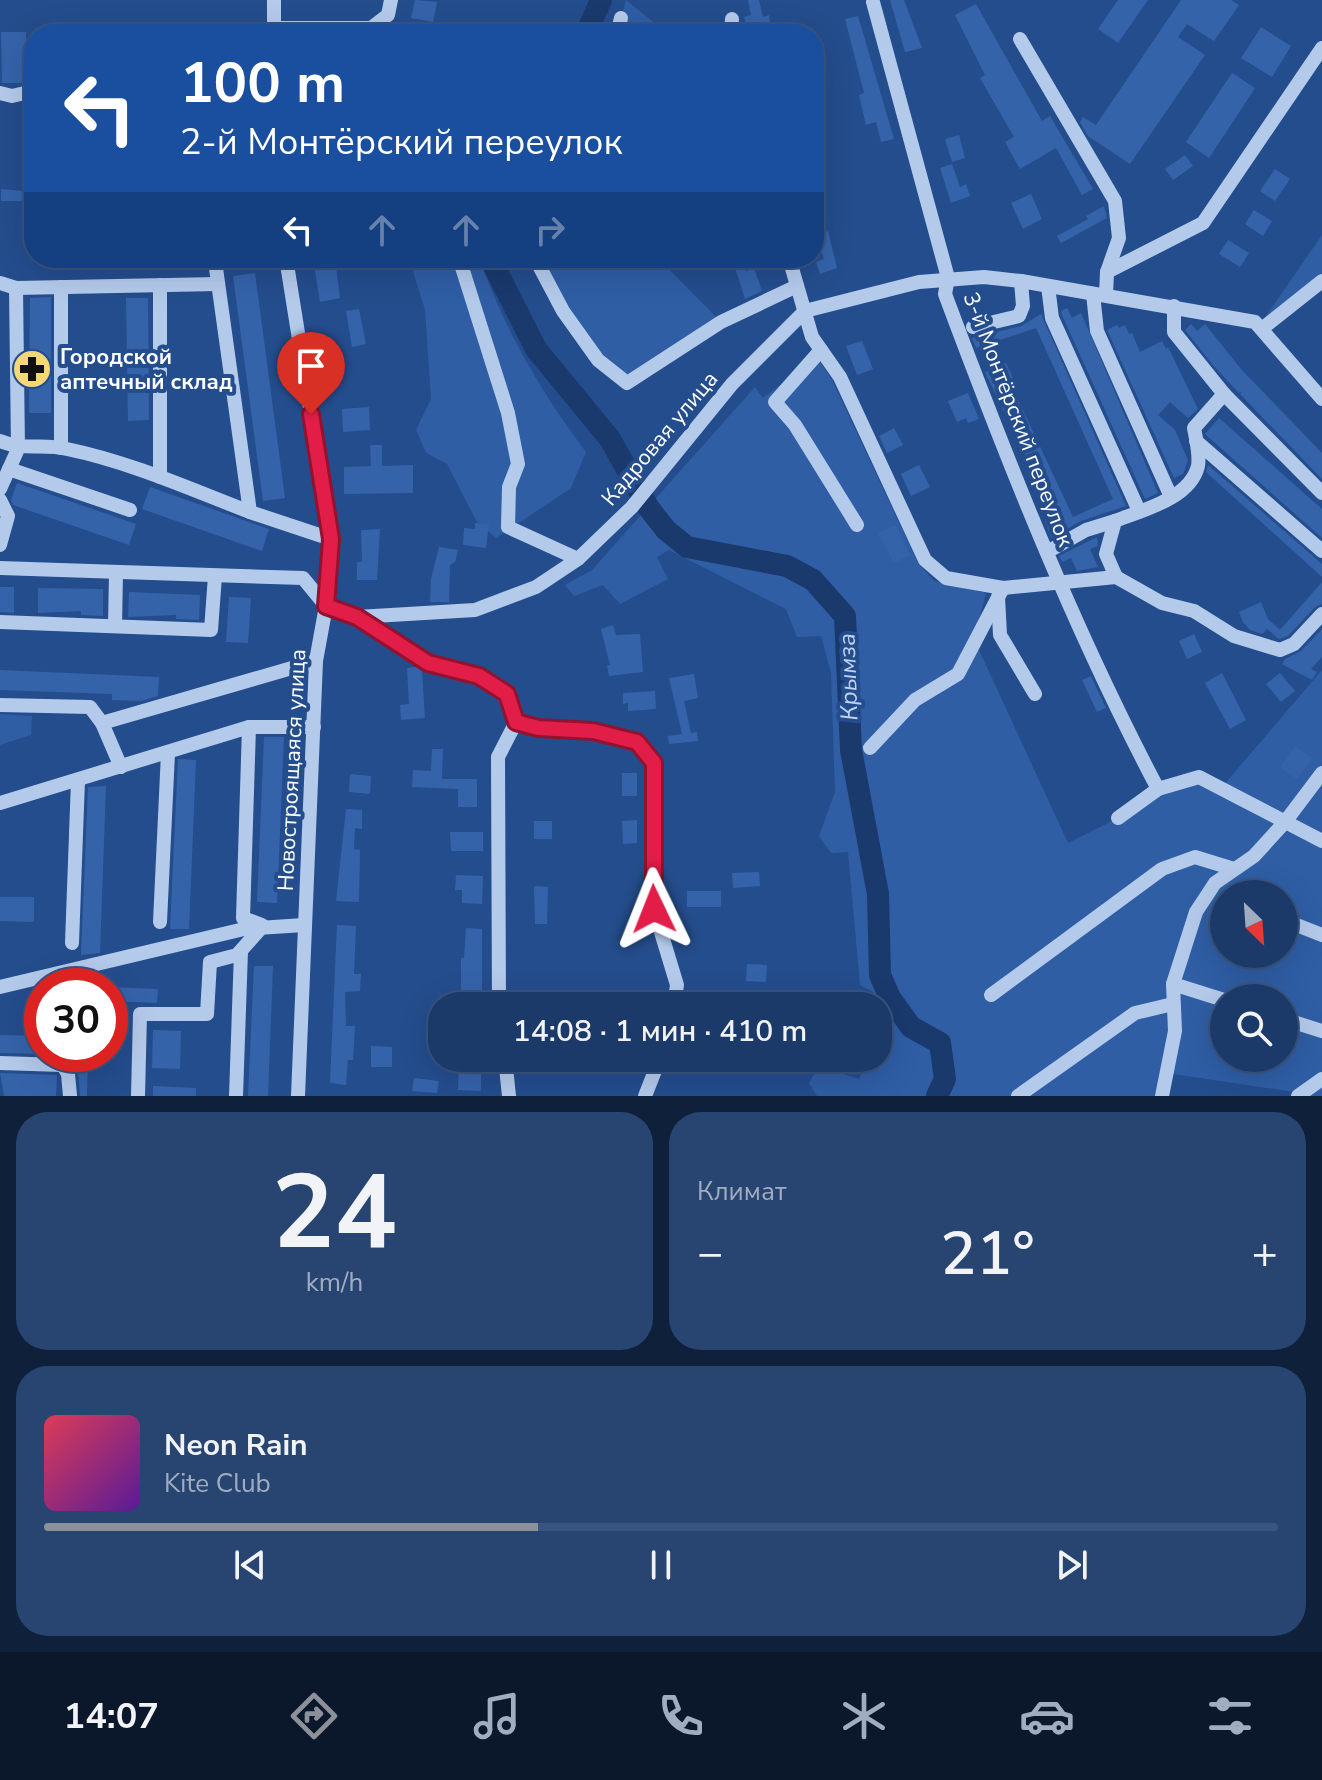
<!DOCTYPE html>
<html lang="ru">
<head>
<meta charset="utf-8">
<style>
  :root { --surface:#1b3a6a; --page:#284572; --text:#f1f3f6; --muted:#a0adc1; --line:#39547e; --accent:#8c9099 }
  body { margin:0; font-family:"Nunito Sans",sans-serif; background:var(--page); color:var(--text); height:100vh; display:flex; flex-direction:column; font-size:30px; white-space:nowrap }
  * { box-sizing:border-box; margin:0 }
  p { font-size:26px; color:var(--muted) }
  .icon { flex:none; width:44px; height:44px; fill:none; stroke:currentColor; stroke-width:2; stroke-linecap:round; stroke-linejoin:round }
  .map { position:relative; height:1096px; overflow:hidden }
  .side { display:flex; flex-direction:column; gap:16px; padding:16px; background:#0f203a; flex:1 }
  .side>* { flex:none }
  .hud { position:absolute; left:24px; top:24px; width:800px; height:244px; border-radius:32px; box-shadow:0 8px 32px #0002,0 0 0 2px var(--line); background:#1a4fa0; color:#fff; overflow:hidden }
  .needle { width:52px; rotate:155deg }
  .fabs { position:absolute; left:1210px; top:880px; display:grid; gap:16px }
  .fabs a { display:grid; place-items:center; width:88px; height:88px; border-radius:50%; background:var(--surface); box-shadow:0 8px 32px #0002,0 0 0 2px var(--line); font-size:40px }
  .speed { position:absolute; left:24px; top:968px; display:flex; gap:16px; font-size:40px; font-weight:700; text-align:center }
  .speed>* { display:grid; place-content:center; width:104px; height:104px; border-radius:50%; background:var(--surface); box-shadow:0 8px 32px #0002,0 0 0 2px var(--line); line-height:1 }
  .speed .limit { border:12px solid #d22; background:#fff; color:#111 }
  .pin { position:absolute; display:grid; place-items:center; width:68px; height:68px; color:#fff; margin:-82px -34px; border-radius:50% 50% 50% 0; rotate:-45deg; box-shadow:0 0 8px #0007 }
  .pin .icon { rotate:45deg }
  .me { position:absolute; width:88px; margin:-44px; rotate:358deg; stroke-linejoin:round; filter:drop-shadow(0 0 6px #0008) }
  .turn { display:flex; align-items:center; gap:28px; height:168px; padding:0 24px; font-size:36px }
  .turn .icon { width:104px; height:104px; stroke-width:2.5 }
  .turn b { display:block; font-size:56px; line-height:68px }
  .lanes { display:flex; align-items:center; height:76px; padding:0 24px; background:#0003; justify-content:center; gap:40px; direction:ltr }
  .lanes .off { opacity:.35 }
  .big { font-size:60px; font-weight:600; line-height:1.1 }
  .side .tile { flex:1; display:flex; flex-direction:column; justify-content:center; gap:12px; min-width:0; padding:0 28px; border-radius:32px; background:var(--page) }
  .side .dial { align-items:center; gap:0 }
  .dial b { font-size:104px; line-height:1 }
  .song { display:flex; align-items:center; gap:24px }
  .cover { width:96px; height:96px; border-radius:12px; background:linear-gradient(135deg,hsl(350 70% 55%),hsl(270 70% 35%)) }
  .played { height:8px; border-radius:4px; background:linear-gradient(90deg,var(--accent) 40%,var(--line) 40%) }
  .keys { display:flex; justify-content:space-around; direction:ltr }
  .heat { display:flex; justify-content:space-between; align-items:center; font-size:44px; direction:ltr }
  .side .tiles { flex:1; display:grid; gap:16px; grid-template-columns:1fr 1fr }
  .tile:last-child { grid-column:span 2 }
  .trip { position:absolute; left:428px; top:992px; width:464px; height:80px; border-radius:32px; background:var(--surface); box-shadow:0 8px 32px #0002,0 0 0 2px var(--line); font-weight:600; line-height:80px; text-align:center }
  .tabs { display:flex; height:128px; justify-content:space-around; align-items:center; background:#0b172a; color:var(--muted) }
  .tabs .icon { width:56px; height:56px }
  .tabs .on { color:var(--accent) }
  .tabs b { font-size:36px; color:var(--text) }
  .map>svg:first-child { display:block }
  .green { fill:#2f5ea5; fill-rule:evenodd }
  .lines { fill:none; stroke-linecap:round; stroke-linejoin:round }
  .river { stroke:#1a396d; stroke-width:22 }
  .building { fill:#3563aa }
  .minor { stroke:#b4caeb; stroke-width:14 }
  .route-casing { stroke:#92132f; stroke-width:20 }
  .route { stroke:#e11d48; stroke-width:14 }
  .labels { text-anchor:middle; stroke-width:8; stroke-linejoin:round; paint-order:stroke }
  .poi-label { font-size:22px; font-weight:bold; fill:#fff; stroke:#244d8d; text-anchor:start }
  .street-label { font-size:22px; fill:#fff; stroke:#244d8d }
  .water-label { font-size:24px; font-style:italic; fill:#c0d4f2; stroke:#244d8d }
</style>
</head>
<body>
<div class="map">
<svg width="1322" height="1096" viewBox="0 0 1322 1096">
  <rect width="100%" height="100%" fill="#244d8d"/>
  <g class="green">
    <polygon points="626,0 668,34 617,34"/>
    <polygon points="1322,235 1322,282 1273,321 1266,316"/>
    <path d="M409,258H479C505,330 540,391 586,452L571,488L496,538L477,522L447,464L426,453L416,430L431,399L425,310Z"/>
    <polygon points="535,258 658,258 721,322 627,383 598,360"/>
    <path d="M817,357L833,382L918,563L934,581L986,593L974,639L1068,843L1118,818L1158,789L1199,777L1222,787L1322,670V1096H1298L1301,1093L1167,1073L1162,1096H817L809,1083L819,1066L859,1079L867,1058H878V1006L873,992L860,985L848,852L831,853L819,836L835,792L831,673L821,636L797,637L786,609L669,550L657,557L668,579L620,604L603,585L574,596L565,585L592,570L755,387L763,398ZM1224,894H1284V954H1224ZM1224,998H1284V1058H1224Z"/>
    <polygon points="0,714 32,716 31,735 0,745"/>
  </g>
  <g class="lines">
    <g class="river">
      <polyline points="586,34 601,0"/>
      <polyline points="490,258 536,349 610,439 648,507 666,530 687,547 787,566 813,580 845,616 851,750 878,894 880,975 890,998 911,1027 940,1043 945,1079 937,1096"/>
    </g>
  </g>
  <g class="building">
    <polygon points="415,0 437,2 433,22 411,18"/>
    <polygon points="748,0 759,0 763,17 769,15 771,27 748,33 744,17 751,15"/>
    <polygon points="890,0 904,0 922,48 905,52"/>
    <polygon points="1118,0 1148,0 1118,43 1098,29"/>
    <polygon points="1181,0 1231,0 1239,5 1214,41 1187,24 1178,37 1205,55 1130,164 1088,136 1080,122 1083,117 1096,125"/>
    <polygon points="976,4 1042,121 1050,116 1093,189 1082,195 1056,148 1020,169 1005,142 1014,137 980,78 985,75 955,15"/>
    <polygon points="858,16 894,139 881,142 876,122 866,125 859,95 864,93 845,19"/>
    <polygon points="1261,27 1291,46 1272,77 1241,58"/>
    <polygon points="1,32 26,32 27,77 23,83 2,83"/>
    <polygon points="1232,73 1255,88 1209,158 1186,142"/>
    <polygon points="959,135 965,158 952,162 945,139"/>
    <polygon points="1185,155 1193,166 1173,180 1165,169"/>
    <polygon points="952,164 960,187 966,184 970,196 951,203 940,168"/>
    <polygon points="1275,169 1290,179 1275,201 1260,191"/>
    <polygon points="1,189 34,192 34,201 1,201"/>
    <polygon points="1031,194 1042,219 1023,229 1011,203"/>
    <polygon points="1104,206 1107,218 1061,243 1057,236 1088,219 1086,216"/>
    <polygon points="1254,210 1272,221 1263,236 1245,224"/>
    <polygon points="828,231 837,268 820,274 816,262 824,259 815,236"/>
    <polygon points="1228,240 1249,253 1240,267 1219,254"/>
    <polygon points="313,258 335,258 340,298 320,302"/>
    <polygon points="732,258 742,258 746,271 754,268 762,291 745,299"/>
    <polygon points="255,273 285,498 263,501 233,276"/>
    <polygon points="51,297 51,413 29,413 30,298"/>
    <polygon points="126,298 148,298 149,420 128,421"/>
    <polygon points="1067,308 1072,318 1081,313 1158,493 1145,499 1062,315 1061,311"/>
    <polygon points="359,309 366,344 352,347 346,311"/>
    <polygon points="1041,314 1126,506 1081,521 1051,538 1045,521 1055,517 985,372 1006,363 1018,389 1014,391 1073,517 1113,499 1036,328 976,348 972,338 1021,326"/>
    <polygon points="1191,324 1197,331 1205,324 1241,369 1322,453 1322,479 1240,394 1243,391 1239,393 1213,365 1185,330"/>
    <polygon points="1117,325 1119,328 1125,325 1129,334 1132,333 1140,352 1162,341 1166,349 1168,347 1198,409 1188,418 1170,402 1158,415 1175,430 1188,460 1183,474 1174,478 1107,330"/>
    <polygon points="862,341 873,369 857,375 846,346"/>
    <polygon points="968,393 979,419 968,423 966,418 957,422 948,401"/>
    <polygon points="369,407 370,430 343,432 342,409"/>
    <polygon points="1219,418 1322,509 1322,538 1205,434"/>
    <polygon points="894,428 903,445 887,453 879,436"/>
    <polygon points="370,445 382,445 382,466 413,465 413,493 344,494 344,467 371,466"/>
    <polygon points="919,465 930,487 911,496 901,474"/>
    <polygon points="1208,465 1322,564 1322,577 1206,472"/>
    <polygon points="17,483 136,524 129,545 13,505 11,500"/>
    <polygon points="150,487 269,529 262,551 142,509"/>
    <polygon points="475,523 489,524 486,548 463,545 464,528 475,529"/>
    <polygon points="895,525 910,555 894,563 878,533"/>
    <polygon points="380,529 377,580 357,580 357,562 362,562 361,530"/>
    <polygon points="1097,537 1098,546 1090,549 1098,567 1077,571 1071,558 1062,562 1059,556"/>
    <polygon points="439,547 458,550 455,562 450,565 449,602 430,602 431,579"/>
    <polygon points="1322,582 1322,604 1315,607 1288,636 1279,639 1267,629 1262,634 1250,630 1243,622 1239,612 1261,602 1268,619 1280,630"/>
    <polygon points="0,587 14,587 14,613 0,612"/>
    <polygon points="38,588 103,589 103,616 81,615 81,611 38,613"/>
    <polygon points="129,592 200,595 199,620 176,619 176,615 128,617"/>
    <polygon points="229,597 251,598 248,643 226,642"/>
    <polygon points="613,625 616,635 640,634 643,672 609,676 607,665 610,665 601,629"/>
    <polygon points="1322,629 1322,657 1311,669 1317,672 1312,680 1282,664 1285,659 1301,651"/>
    <polygon points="1194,634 1202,652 1187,659 1179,641"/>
    <polygon points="416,667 422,671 425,718 401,720 400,705 409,704 407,668"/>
    <polygon points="0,670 159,677 158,696 141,701 112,700 112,694 0,690"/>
    <polygon points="1222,673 1246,720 1230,729 1205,683"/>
    <polygon points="1280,673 1295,691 1281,702 1266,684"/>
    <polygon points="694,674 698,698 684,701 691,733 697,732 698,741 669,744 668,736 682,734 669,678"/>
    <polygon points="1091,676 1106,708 1097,712 1082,680"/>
    <polygon points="655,691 656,709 628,711 628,703 623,704 623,693"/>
    <polygon points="264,737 284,737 277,903 257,902"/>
    <polygon points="1295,746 1312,758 1297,779 1280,767"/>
    <polygon points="432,749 443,749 442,779 477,779 477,807 458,807 458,789 412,787 413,770 431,771"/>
    <polygon points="178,759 196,760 189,929 170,929"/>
    <rect x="622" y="773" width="15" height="23"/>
    <polygon points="350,774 371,776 370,794 349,792"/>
    <polygon points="106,786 100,953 81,955 88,787"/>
    <polygon points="346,809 362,810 362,829 355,828 354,849 360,850 359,902 336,901"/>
    <polygon points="637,820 637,843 623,844 622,821"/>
    <rect x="534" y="821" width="18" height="18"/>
    <polygon points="450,832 483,832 483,851 451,851"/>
    <polygon points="759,872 760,886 733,888 732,873"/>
    <polygon points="456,875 483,876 482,904 462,903 462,890 455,890"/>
    <polygon points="534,886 548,887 547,924 535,924"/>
    <rect x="687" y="891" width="34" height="16"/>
    <polygon points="0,897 34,897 34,922 0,921"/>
    <polygon points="337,925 356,926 354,974 361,974 360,991 345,992 346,1026 355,1026 353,1060 348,1060 346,1085 330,1083"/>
    <polygon points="466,928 482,929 482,996 461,996 461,958 464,958"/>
    <polygon points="747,964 767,965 766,982 746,981"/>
    <polygon points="254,966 273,966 268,1096 248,1096"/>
    <polygon points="110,987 158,989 157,1003 110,1001"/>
    <polygon points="719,994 752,995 751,1006 718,1006"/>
    <polygon points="153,1030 181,1031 180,1069 152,1068"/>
    <polygon points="0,1035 42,1036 42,1054 46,1054 0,1053"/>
    <polygon points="371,1046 392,1047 392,1067 371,1067"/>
    <polygon points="77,1054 88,1054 87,1096 80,1096"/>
    <polygon points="459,1062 481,1062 481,1091 458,1090"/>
    <polygon points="0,1073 57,1075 56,1096 4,1096"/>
    <polygon points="414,1078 439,1081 437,1093 412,1091"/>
    <polygon points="153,1086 196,1088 196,1096 153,1096"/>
  </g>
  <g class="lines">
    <g class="minor">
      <path d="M873,2L948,278L945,294C1008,463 1074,630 1158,789"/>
      <polyline points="274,28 371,28 388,15 391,0"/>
      <polyline points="274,34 274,0"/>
      <polyline points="617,34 621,18"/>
      <polyline points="731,34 732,19"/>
      <polyline points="1020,39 1115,201 1119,238 1107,272"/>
      <polyline points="0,93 12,96 29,92 34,84"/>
      <polyline points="237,258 215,261 250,512 331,539"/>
      <polyline points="286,258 331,539 326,606 316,661 298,1096"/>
      <polyline points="459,258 508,413 518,464 509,487 508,527 578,559"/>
      <polyline points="535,258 563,311 598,360 627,383 721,322 797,286"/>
      <polyline points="789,258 812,337 840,377 925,560 946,578 1003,588 1116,577 1162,603 1194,611 1234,636 1280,650 1294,644 1322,614"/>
      <polyline points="0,283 16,288 218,284"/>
      <polyline points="1048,286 1052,318 1139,511"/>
      <polyline points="1093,294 1097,331 1171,497"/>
      <polyline points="1106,295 1107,272 1203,223 1322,48"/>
      <polyline points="973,327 1019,316 1023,306 1021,281"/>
      <polyline points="1263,328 1322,281"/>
      <polyline points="821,350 775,402 795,425 857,525"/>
      <polyline points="1224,394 1322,493"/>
      <path d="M0,441C23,451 43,443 67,449C130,462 190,489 250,512"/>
      <polyline points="1196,441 1322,551"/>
      <polyline points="61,448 61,287"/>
      <polyline points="9,469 130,510"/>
      <polyline points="160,477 160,285"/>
      <polyline points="0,489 18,449 16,288"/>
      <polyline points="0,500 8,516 0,545"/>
      <polyline points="1047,552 1086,530 1115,521"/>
      <polyline points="0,568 303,578 326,606 357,617 475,610 536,587 578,559 632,507 732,384 805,311 919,282 984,277 1021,281 1255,322 1322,399"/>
      <path d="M1116,577L1106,554L1115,521C1142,510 1190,499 1198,466C1200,454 1196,439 1194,428L1224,394L1174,332V306"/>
      <polyline points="998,597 1000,635 1035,694"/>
      <path d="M357,617C380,632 402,648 425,661C468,685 496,661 516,722L498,757L499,1006"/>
      <polyline points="0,622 211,630 215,576"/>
      <polyline points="115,626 116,573"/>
      <polyline points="0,705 90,707 102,723 316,661"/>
      <polyline points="516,722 538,728 593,731 637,742 654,763 654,909 677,985 674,1006"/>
      <polyline points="102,723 121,767"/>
      <polyline points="249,727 243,918 262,925"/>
      <polyline points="870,748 915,700 958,674 1003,588"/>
      <polyline points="0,803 249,727 314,727"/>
      <polyline points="1118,818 1158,789 1199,777 1322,841"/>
      <polyline points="1284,920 1322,935"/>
      <polyline points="160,922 168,753"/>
      <polyline points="72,943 78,780"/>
      <polyline points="81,969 82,986"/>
      <polyline points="1173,984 1224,1000"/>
      <polyline points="0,987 244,929 304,925"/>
      <polyline points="991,995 1162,869 1195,857 1234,869"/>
      <polyline points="1284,1019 1322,1031"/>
      <polyline points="56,1054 68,1074 70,1096"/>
      <polyline points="505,1058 509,1096"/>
      <polyline points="0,1063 62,1065"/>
      <polyline points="138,1096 140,1014 207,1014 210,962 237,955 261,928"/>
      <polyline points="236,1096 241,951"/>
      <polyline points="645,1096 660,1058"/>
      <polyline points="1018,1096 1135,1013 1173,1004"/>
      <polyline points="1162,1096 1175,1031 1173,984 1196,912 1215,883 1254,856 1285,822 1322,773"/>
      <polyline points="1298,1096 1322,1079"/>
    </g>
  </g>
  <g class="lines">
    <g class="route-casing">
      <polyline id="route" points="311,414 331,539 326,606 357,617 428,663 479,676 507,694 516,722 538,728 593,731 637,742 654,763 654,909"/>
    </g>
    <use href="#route" class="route"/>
  </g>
  <defs>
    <g id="pharmacy-disc" transform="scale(2)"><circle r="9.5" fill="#f5d778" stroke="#244d8d"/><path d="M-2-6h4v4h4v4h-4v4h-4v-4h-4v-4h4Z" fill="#111"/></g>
  </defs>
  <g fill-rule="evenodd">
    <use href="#pharmacy-disc" x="32" y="369"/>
  </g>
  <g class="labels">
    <g class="poi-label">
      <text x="60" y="364">Городской<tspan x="60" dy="25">аптечный склад</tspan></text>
    </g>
    <g class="street-label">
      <text transform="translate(1019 419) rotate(69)" y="8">3-й Монтёрский переулок</text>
      <text transform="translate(659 438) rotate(-50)" y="8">Кадровая улица</text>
      <text transform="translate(291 770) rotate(-87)" y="8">Новостроящаяся улица</text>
    </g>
    <g class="water-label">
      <text transform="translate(848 677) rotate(-92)" y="8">Крымза</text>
    </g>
  </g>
</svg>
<div class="fabs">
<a><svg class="needle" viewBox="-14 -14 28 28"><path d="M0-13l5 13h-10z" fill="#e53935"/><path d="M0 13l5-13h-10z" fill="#a0adc1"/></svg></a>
<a><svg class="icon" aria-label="search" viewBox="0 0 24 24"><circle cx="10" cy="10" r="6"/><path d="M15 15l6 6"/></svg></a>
</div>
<div class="speed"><div class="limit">30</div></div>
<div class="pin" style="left:311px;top:414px;background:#d93025"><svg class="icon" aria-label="arrive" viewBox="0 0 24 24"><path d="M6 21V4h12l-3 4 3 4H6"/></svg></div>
<svg class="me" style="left:654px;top:909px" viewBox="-20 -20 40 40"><path d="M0-17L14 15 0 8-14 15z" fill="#e11d48" stroke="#fff" stroke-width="4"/></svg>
<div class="trip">14:08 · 1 мин · 410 m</div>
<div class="hud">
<div class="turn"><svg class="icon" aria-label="left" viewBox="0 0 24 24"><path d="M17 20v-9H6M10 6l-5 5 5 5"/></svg><div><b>100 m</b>2-й Монтёрский переулок</div></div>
<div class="lanes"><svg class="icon" aria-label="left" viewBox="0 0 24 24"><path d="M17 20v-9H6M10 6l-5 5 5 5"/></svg><svg class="icon off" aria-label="ahead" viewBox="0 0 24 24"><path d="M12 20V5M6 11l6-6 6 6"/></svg><svg class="icon off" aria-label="ahead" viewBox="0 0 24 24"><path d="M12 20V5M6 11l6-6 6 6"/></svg><svg class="icon off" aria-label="right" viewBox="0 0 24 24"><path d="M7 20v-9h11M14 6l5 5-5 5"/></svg></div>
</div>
</div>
<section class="side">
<div class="tiles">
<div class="tile dial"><b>24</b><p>km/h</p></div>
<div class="tile"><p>Климат</p>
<div class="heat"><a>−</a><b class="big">21°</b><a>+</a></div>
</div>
<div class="tile">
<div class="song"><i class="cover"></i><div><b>Neon Rain</b><p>Kite Club</p></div></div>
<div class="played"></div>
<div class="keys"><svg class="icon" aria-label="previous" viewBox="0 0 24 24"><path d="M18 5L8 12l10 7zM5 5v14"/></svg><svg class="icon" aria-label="pause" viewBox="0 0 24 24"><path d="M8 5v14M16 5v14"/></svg><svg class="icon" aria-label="next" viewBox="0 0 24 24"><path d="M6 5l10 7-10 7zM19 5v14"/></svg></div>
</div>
</div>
</section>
<nav class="tabs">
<b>14:07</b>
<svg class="icon on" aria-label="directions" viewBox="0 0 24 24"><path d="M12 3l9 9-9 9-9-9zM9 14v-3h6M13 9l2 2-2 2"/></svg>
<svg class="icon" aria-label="music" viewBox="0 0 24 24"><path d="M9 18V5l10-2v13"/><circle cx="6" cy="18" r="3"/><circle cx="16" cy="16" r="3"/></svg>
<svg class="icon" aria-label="phone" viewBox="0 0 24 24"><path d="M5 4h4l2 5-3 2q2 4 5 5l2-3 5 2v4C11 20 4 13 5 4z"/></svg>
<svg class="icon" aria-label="climate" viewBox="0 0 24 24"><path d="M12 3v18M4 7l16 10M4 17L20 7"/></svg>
<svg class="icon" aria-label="car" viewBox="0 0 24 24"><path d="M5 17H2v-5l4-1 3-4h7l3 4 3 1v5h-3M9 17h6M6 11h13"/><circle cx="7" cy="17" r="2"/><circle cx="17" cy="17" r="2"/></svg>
<svg class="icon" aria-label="filters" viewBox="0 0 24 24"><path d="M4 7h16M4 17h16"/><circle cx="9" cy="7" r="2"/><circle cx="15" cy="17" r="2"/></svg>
</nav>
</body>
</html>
